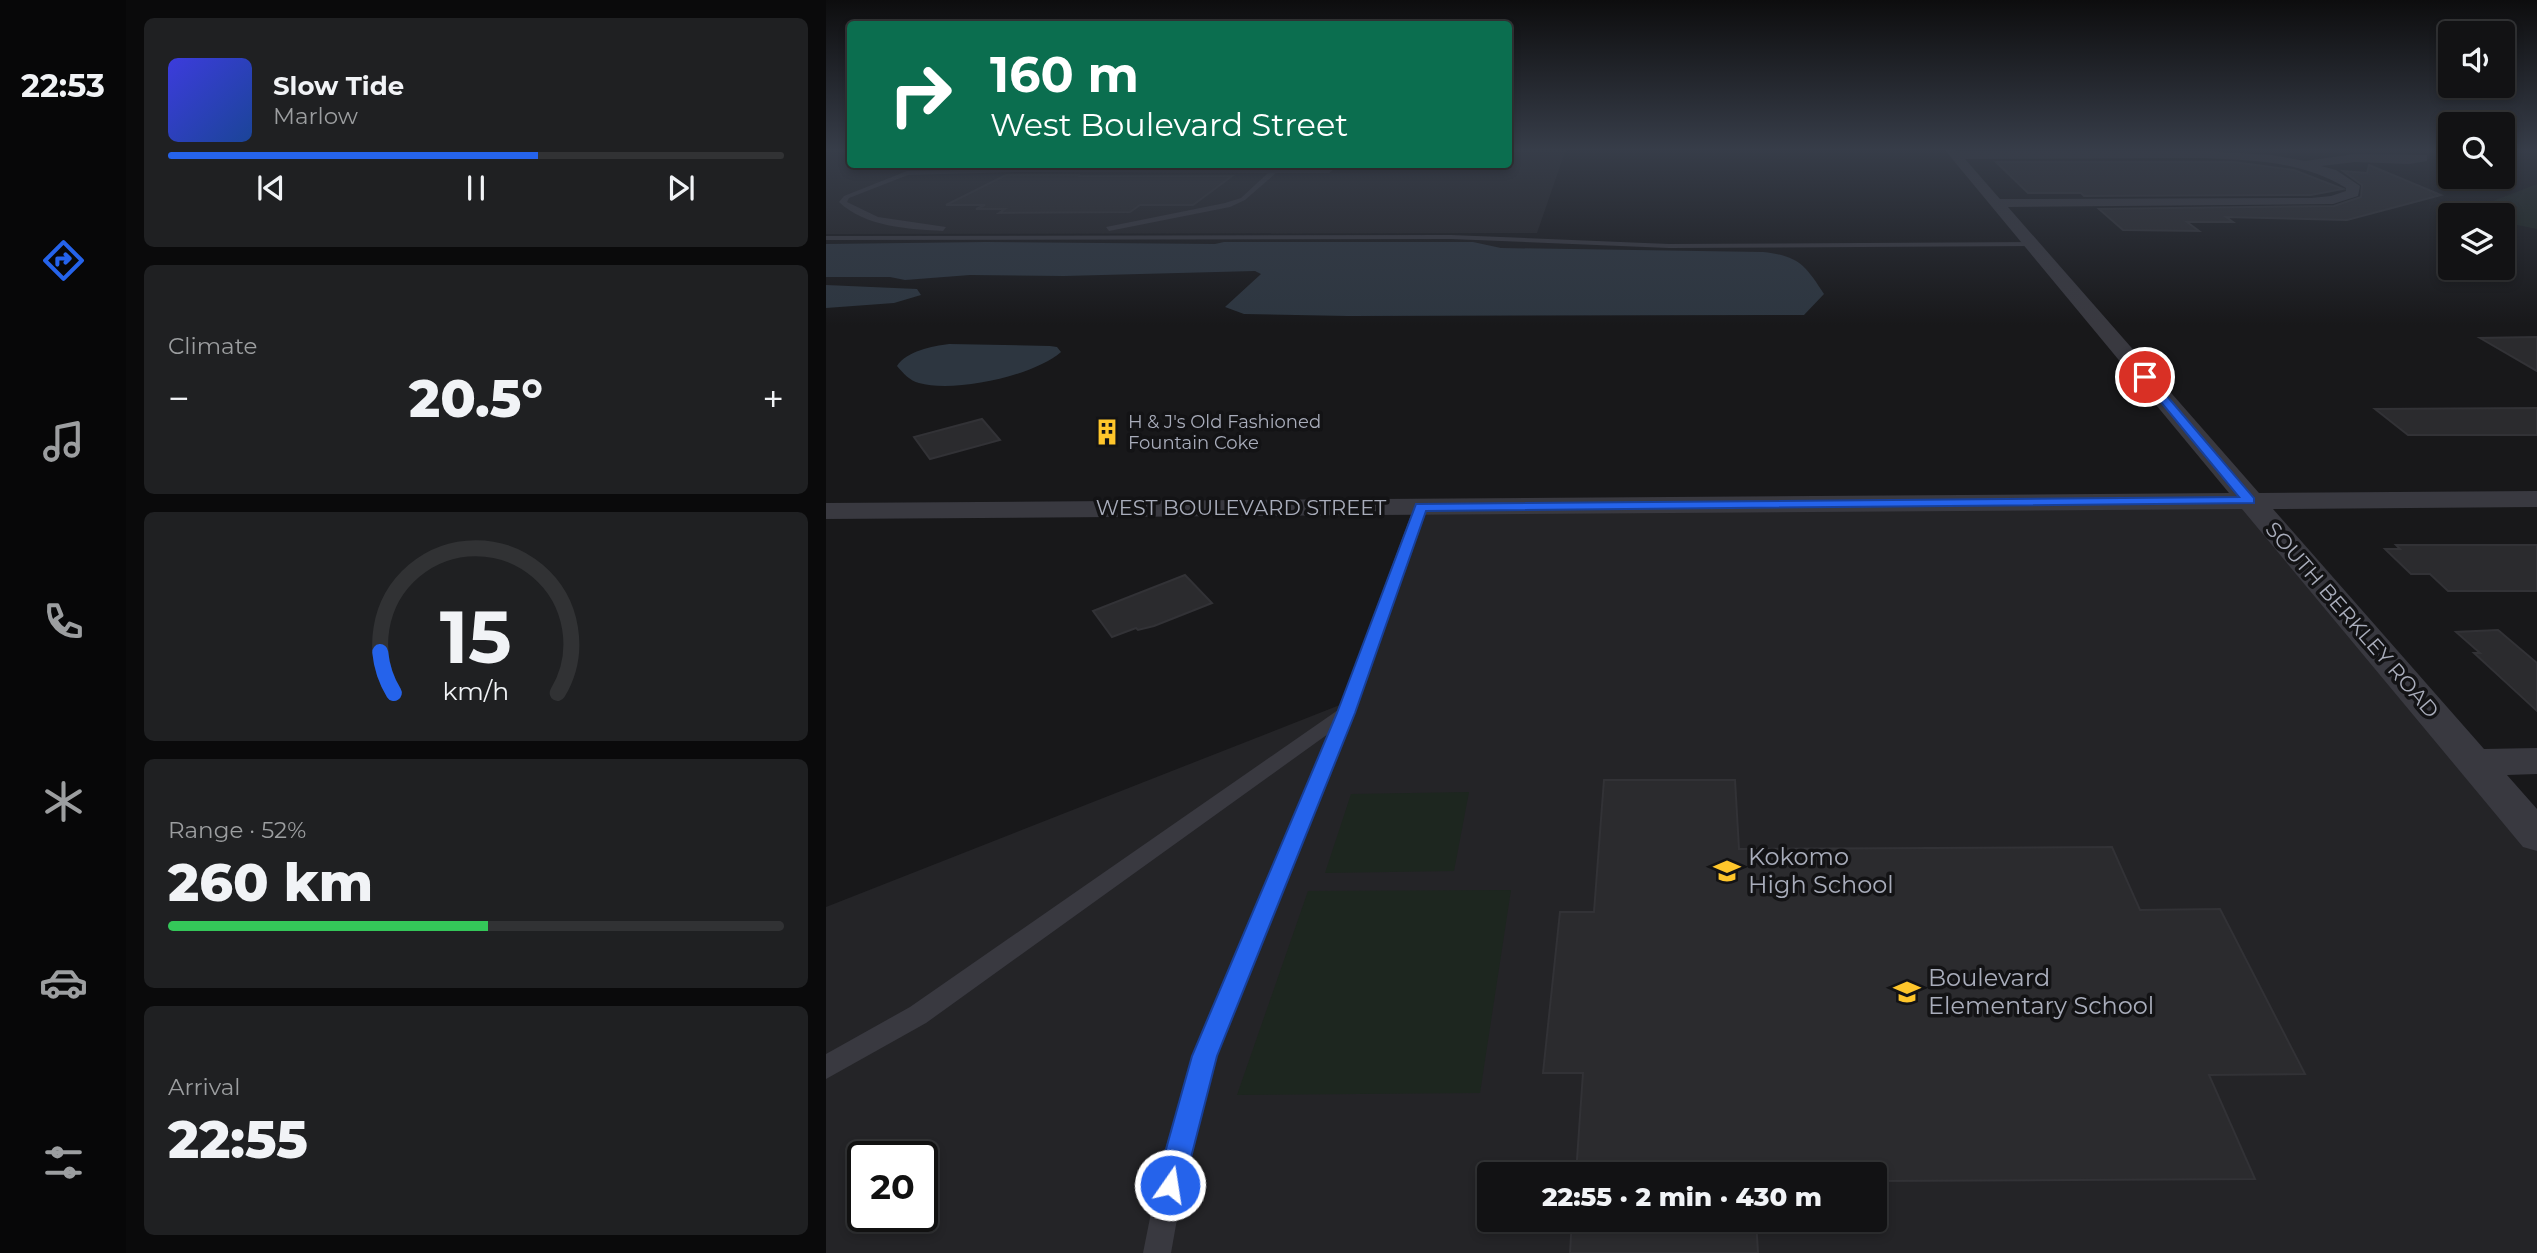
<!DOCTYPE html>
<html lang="en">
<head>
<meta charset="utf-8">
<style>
  :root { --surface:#121214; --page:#1f2022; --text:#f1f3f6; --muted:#9c9ea0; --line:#313234; --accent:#2563eb }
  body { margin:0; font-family:Montserrat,sans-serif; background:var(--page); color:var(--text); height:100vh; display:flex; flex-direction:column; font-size:26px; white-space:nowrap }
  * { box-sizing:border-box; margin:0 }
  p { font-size:23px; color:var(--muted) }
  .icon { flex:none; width:38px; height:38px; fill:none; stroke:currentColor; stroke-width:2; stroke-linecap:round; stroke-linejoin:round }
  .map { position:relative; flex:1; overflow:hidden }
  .drawer { display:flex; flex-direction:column; gap:18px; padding:18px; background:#0a0a0b; width:700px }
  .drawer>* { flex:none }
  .guide { position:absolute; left:21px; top:21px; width:665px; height:147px; border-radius:7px; box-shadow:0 4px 10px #0003,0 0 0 2px var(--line); background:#0b6e4f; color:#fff; overflow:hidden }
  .fabs { position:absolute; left:1612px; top:21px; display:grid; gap:14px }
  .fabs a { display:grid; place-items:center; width:77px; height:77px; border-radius:7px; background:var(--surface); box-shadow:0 4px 10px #0003,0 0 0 2px var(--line); font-size:35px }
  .speed { position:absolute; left:21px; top:1141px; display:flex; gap:14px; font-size:35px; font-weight:700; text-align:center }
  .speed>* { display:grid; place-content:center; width:91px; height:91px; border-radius:50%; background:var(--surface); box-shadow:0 4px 10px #0003,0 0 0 2px var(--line); line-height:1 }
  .speed .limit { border:4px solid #111; border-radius:10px; background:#fff; color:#111 }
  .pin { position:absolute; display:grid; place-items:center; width:60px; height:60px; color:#fff; margin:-30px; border:4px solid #fff; border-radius:50%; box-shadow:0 2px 7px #0007 }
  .me { position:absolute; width:77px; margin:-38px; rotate:13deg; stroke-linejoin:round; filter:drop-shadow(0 0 5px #0008) }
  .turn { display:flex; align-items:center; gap:24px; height:147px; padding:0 28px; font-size:32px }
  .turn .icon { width:91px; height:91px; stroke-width:2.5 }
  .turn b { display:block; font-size:49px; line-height:60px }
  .big { font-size:52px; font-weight:800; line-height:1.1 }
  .drawer .card { flex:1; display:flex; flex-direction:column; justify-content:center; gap:10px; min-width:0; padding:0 24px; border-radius:10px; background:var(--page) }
  .drawer .dial { align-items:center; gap:0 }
  .dial svg { height:182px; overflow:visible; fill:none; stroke:var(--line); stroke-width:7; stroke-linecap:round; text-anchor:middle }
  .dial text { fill:var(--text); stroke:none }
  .song { display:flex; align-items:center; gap:21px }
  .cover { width:84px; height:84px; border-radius:10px; background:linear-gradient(135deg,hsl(240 70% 55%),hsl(220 70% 35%)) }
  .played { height:7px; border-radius:4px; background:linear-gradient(90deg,var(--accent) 60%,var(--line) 60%) }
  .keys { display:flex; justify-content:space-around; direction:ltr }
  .heat { display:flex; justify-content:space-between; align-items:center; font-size:38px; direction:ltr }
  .charge { height:10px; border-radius:5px; background:linear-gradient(90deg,#34c759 52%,var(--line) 0) }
  .trip { position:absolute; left:651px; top:1162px; width:410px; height:70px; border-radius:7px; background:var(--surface); box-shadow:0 4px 10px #0003,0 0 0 2px var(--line); font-weight:800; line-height:70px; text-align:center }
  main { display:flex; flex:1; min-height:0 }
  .menu { display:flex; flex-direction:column; width:126px; justify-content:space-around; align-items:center; background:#070708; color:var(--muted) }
  .menu .icon { width:49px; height:49px }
  .menu .selected { color:var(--accent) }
  .menu b { font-size:32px; color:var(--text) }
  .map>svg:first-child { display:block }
  .built { fill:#242427; fill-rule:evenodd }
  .green { fill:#1d261f }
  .water { fill:#2d3640 }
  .building { fill:#2b2b2e; stroke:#323236; stroke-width:2 }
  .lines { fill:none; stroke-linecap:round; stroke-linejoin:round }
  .lane { fill:#393940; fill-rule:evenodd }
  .street { fill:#393940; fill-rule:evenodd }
  .route { fill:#2563eb; stroke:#184099; stroke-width:2 }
  .labels { text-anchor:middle; stroke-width:7; stroke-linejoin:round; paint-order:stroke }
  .far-poi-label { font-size:18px; fill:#a9adbb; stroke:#131315; text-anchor:start }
  .street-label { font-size:21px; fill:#a9adbb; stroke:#131315 }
  .near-poi-label { font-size:24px; fill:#a9adbb; stroke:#131315; text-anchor:start }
</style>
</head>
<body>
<main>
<nav class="menu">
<b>22:53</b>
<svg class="icon selected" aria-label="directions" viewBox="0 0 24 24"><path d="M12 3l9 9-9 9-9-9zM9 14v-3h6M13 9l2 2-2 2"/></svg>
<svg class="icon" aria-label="music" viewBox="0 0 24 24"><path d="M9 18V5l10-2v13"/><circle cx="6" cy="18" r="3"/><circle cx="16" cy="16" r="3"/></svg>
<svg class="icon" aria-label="phone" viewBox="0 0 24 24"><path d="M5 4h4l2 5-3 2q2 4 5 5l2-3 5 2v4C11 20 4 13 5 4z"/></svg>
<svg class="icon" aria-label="climate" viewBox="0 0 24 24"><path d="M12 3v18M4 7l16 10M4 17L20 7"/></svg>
<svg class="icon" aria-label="car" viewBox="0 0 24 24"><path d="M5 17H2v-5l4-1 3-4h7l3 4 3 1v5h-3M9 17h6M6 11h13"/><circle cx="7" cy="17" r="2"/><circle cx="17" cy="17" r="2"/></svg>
<svg class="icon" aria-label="filters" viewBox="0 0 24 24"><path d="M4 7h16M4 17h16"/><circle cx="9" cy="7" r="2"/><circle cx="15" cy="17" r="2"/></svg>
</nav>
<section class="drawer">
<div class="card">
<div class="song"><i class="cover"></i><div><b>Slow Tide</b><p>Marlow</p></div></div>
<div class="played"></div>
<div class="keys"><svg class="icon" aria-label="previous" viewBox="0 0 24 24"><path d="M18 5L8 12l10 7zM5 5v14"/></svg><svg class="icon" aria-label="pause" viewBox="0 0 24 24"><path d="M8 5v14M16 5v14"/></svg><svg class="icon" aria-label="next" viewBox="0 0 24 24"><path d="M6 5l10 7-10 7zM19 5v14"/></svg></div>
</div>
<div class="card"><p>Climate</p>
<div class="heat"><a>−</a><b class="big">20.5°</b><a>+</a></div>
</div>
<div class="card dial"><svg viewBox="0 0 100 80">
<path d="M14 69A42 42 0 1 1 86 69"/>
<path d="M14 69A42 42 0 0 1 8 51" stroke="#2563eb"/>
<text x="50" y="56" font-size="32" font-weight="700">15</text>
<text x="50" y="72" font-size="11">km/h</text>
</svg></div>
<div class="card"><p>Range · 52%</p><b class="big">260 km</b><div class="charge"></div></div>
<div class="card"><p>Arrival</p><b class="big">22:55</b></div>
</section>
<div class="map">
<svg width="1711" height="1253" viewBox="0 0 1711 1253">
  <rect width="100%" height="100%" fill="#18181a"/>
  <g class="built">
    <polygon points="0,149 24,149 24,164 682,164 683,149 740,149 711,233 0,234"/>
    <path d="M1423,501L1711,836V1253H0V907L524,701L595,507ZM37,1157H96V1216H37ZM663,1174H1048V1220H663Z"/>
  </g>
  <g class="green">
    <polygon points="1711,184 1711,229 1677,222 1676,215 1636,213"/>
    <polygon points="643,792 628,871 499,873 525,794"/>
    <polygon points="685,890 654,1093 411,1095 482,891"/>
  </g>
  <g class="water">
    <path d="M160,242L389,244L398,242H647L675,248L937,252C973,256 979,265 998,294L978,315L522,316L418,314L399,307L435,274L429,271L238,276L144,275L79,280L64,277H0V244Z"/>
    <polygon points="0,285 91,289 95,295 68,303 0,308"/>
    <path d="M123,344L224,346L231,347L235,352C208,376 128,393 93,383C84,381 77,373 71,366C81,351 106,346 123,344Z"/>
  </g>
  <g class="building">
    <polygon points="1170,162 1408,162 1468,170 1517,189 1485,195 1258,196 1255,193 1202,193"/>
    <polygon points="1543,165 1615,195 1521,220 1400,217 1407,222 1361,222 1373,231 1297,230 1273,209 1508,206 1535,197 1536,185 1517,171 1541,173"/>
    <polygon points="180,175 254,175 252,176 406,176 367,205 314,205 304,212 173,213 179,209 150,209 159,205 120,205"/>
    <polygon points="1711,337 1711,371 1654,338"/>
    <polygon points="1711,408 1711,435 1582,435 1549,409"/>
    <polygon points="156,419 174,440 104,459 88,437"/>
    <polygon points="1570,545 1711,545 1711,591 1622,591 1604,574 1585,574 1559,549 1574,549"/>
    <polygon points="359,575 386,603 328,626 312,630 310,628 286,637 267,611"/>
    <polygon points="1672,630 1711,663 1711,711 1648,653 1654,653 1630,632"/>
    <polygon points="778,780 909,780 913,849 1286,847 1314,910 1394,909 1479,1074 1383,1075 1429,1179 1048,1181 1048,1174 750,1174 757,1073 717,1073 734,912 768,912"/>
    <polygon points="746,1220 930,1220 932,1253 744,1253"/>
  </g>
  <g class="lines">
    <g class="lane">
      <path d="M507,164H514L503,173H450L419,200L404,207L283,231L280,227L399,203L415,198L442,173L191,172L82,175L23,198L21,202L52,217L120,227L117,231C83,229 39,227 13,202L18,196L81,171L182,169L189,165L191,168L501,169Z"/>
      <polygon points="625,235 843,244 1207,242 1211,244 1207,246 843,248 625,239 0,240 0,236"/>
      <polygon points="595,503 602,507 529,713 391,1056 361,1163 345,1253 317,1253 335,1163 367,1056 502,734 100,1023 0,1079 0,1054 84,1007 512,710 588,507"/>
    </g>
    <path class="street" d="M1118,149L1133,151H1376L1446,155L1479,161L1529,154L1601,155V161L1583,164L1529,162L1495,166L1510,170L1534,186L1532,196L1507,204L1182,207L1433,493L1711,491V507L1447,509L1658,749L1711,748V774L1681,775L1711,809V851L1697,847L1416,509L0,519V503L1403,493ZM1376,158C1426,160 1476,161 1520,188V191L1505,196L1485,198L1174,199L1139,159Z"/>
  </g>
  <linearGradient id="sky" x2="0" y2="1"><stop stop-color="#0d0d0e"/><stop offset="0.46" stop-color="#373d49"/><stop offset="1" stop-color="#373d49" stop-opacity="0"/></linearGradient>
  <rect width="1711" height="325" fill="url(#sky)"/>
  <polygon class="route" points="1319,374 1323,375 1428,498 1428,503 600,511 529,713 391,1056 358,1185 354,1194 344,1198 334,1194 330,1185 366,1056 511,713 590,504 1413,497 1316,379 1314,377"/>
  <defs>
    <g id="building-bare" transform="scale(2.1)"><path d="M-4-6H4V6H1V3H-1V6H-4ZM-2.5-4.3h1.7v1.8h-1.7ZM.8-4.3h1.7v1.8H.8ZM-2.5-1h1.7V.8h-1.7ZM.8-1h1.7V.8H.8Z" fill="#ffc62b" stroke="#131315" stroke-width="2.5" paint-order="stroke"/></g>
    <g id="school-bare" transform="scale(2.1)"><path d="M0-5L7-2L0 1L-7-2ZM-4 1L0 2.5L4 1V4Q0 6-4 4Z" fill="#ffc62b" stroke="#131315" stroke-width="2.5" paint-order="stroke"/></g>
  </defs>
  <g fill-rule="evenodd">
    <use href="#building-bare" x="281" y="432"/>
    <use href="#school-bare" x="901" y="871"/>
    <use href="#school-bare" x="1081" y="992"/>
  </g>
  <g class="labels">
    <g class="far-poi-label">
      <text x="302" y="428">H &amp; J's Old Fashioned<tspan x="302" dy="21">Fountain Coke</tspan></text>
    </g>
    <g class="street-label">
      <text x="415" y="515">WEST BOULEVARD STREET</text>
      <text transform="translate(1526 620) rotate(49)" y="7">SOUTH BERKLEY ROAD</text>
    </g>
    <g class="near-poi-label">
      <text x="922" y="865">Kokomo<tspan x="922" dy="28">High School</tspan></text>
      <text x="1102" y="986">Boulevard<tspan x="1102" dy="28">Elementary School</tspan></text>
    </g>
  </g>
</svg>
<div class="fabs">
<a><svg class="icon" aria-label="sound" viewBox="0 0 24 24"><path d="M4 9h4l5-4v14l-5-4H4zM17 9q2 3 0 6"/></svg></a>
<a><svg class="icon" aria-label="search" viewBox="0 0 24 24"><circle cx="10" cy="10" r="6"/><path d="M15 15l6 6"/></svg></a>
<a><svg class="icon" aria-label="layers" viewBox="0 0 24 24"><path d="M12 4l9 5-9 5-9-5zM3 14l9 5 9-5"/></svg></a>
</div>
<div class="speed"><div class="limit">20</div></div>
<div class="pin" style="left:1319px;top:377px;background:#d93025"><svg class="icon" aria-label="arrive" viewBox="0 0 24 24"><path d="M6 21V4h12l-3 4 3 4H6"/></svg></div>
<svg class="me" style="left:344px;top:1185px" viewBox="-20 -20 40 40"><circle r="17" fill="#2563eb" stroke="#fff" stroke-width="3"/><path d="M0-11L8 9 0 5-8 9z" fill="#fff"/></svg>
<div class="trip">22:55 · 2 min · 430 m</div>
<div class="guide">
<div class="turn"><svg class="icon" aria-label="right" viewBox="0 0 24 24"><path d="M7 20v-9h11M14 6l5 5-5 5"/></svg><div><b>160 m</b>West Boulevard Street</div></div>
</div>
</div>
</main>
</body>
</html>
